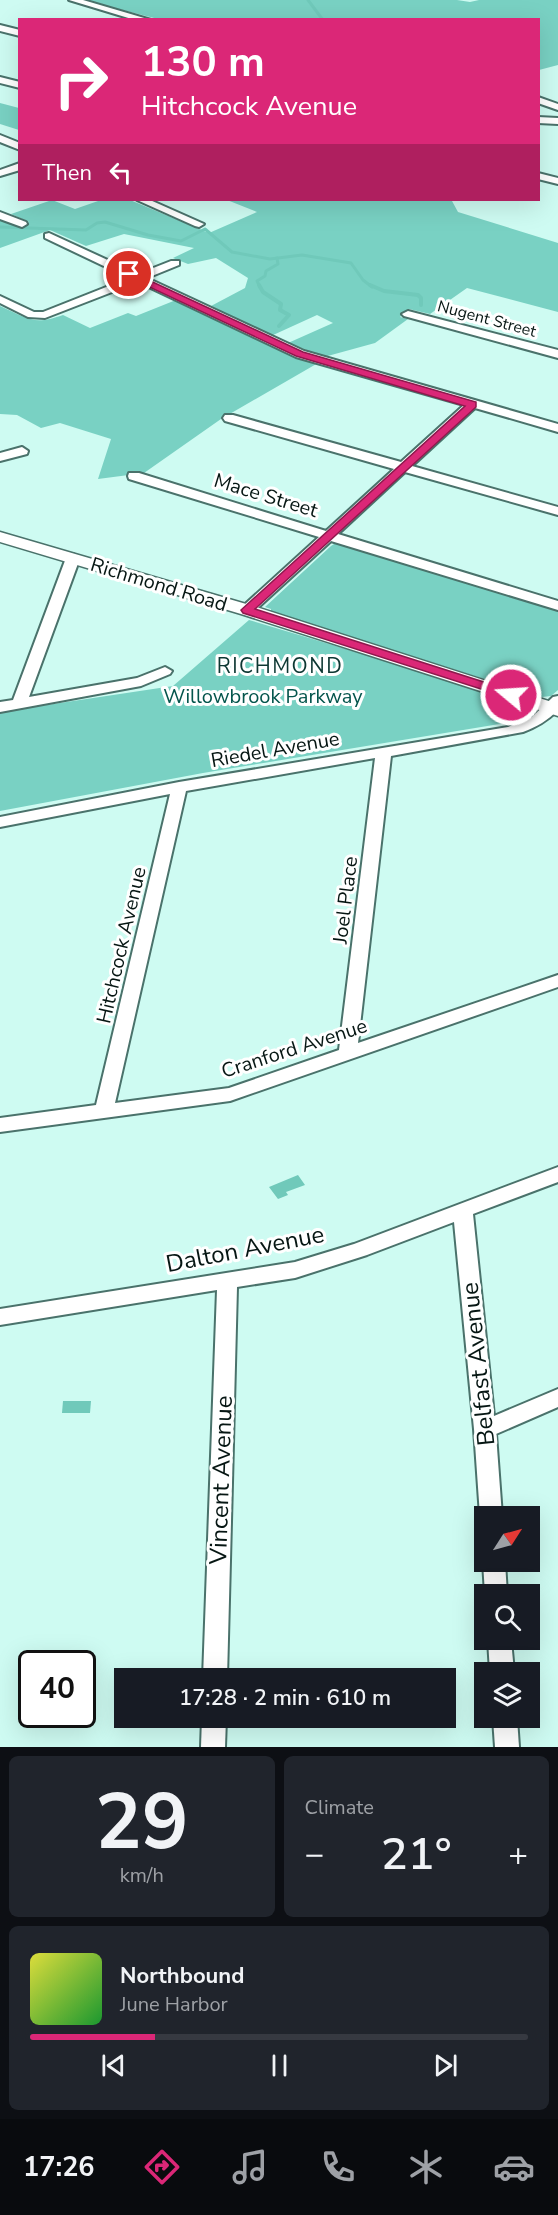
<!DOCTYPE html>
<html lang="en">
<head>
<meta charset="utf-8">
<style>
  :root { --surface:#171b24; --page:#20242c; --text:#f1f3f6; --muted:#9ea1a6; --line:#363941; --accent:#db2777 }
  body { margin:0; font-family:"Nunito Sans",sans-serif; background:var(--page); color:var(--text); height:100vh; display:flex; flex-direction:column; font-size:22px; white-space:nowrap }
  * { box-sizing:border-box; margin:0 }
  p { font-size:20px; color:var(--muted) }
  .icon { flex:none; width:33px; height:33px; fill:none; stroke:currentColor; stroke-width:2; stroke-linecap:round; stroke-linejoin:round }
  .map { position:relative; height:1747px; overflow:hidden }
  .side { display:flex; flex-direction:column; gap:9px; padding:9px; background:#0d0f14; flex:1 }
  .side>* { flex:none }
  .hud { position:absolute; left:18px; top:18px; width:522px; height:183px; border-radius:0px; box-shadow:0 6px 24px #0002; background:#db2777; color:#fff; overflow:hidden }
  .needle { width:39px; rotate:54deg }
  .controls { position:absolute; left:474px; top:1506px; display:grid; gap:12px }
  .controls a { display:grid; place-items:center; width:66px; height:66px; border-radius:0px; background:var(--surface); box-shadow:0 6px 24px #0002; font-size:30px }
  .speed { position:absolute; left:18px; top:1650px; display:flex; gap:12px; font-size:30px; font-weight:700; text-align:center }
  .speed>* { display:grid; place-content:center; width:78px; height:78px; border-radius:50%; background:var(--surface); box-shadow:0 6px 24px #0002; line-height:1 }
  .speed .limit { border:3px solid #111; border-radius:9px; background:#fff; color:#111 }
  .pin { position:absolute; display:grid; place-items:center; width:51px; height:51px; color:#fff; margin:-26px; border:3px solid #fff; border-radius:50%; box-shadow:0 2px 6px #0007 }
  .me { position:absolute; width:66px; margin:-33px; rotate:288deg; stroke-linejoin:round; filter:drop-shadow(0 0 4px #0008) }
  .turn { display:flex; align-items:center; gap:21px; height:126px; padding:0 24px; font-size:27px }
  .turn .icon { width:78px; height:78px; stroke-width:2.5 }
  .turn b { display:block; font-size:42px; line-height:51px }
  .then { display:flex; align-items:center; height:57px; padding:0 24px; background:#0003; gap:12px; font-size:22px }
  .big { font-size:45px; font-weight:600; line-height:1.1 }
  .side .card { flex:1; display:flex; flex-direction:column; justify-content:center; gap:9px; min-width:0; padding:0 21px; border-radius:9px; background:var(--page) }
  .side .dial { align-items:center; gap:0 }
  .dial b { font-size:78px; line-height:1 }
  .song { display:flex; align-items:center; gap:18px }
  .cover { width:72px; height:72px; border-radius:9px; background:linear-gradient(135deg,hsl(60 70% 55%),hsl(130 70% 35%)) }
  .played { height:6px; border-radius:3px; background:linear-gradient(90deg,var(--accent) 25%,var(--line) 25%) }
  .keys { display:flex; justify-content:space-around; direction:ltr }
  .heat { display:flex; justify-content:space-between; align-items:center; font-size:33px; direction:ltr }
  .side .tiles { flex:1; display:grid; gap:9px; grid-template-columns:1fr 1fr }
  .card:last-child { grid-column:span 2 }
  .trip { position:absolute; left:114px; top:1668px; width:342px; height:60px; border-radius:0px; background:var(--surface); box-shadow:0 6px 24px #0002; font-weight:600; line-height:60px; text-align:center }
  .dock { display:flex; height:96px; justify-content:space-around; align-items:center; background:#090b0e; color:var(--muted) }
  .dock .icon { width:42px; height:42px }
  .dock .on { color:var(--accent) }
  .dock b { font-size:27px; color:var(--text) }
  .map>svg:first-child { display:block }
  .forest { fill:#79d1c3 }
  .water { fill:#70c9ba }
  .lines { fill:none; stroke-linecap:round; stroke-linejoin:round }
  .stream-far1 { stroke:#70c9ba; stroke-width:3 }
  .stream { stroke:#70c9ba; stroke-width:4 }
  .minor-casing { stroke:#4a726b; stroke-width:4 }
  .tertiary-casing { stroke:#4a726b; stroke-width:3 }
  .minor { fill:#fff; fill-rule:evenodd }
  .tertiary { fill:#fff; fill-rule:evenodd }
  .route { fill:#db2777; stroke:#8e194d; stroke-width:1.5 }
  .labels { text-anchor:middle; stroke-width:6; stroke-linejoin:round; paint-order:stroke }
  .far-street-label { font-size:16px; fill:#061613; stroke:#fff }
  .street-label { font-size:20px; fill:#061613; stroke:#fff }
  .park-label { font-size:20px; fill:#04554c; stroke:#fff }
  .neighbourhood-label { font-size:21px; letter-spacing:1.5px; fill:#0d3732; stroke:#fff }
  .near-street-label { font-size:24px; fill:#061613; stroke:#fff }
</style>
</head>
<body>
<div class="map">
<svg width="558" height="1747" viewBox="0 0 558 1747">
  <rect width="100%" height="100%" fill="#cefbf2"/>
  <g class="forest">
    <polygon points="83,0 457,0 470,2 479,0 558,0 558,65 539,70 538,20 158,19"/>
    <polygon points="0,103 19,108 19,130 0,124"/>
    <polygon points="52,200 75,209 101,200 130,200 209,233 257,212 227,200 450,200 452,201 458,212 558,243 558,312 467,288 430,314 409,309 400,317 408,319 375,343 324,357 288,343 333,323 317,315 271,336 211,306 245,288 248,278 216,258 188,264 173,258 194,248 124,234 86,246 50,230 0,248 0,218 19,227 29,222 11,214"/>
    <path d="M176,300L262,341L318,363L221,419L144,473L98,479L111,439L60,423L41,428L17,415L0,414V306C27,318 33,326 63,315L90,328L128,313L136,316Z"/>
    <polygon points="337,542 558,609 558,690 551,696 542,697 271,612 271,609 265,607 331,546"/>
    <polygon points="249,620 436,676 528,708 535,713 518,721 203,773 0,811 0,712 173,686"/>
  </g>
  <g class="water">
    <polygon points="298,1175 305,1185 286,1192 288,1195 278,1199 269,1187"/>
    <polygon points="63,1401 91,1401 90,1413 62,1413"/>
  </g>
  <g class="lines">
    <g class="stream-far1">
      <polyline points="308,0 323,20"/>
      <polyline points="0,227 86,230 97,223 105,222 148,235 181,241 205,229 232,252 270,259 302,255 351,263 363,280 372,287"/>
      <polyline points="260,287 257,281 265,276 266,271 278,264 277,258"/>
    </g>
    <g class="stream">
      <polyline points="259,285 263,292 281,304 280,310 289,315 279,326"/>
      <polyline points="370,285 384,291 418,295 421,298 421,305"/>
    </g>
    <g class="minor-casing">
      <g id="minor">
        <polygon points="69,0 83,0 151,20 135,20"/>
        <polygon points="0,25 20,30 20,36 0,31"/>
        <polygon points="0,77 20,82 20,88 0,83"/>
        <polygon points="538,97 558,104 558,110 538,103"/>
        <polygon points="538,117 558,118 558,124 538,123"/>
        <polygon points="0,135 20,143 20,150 0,142"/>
        <polygon points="20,163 20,170 0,176 0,170"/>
        <polygon points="538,173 558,178 558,184 538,179"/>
        <polygon points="137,200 150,200 204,224 199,227 195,226"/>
        <polygon points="0,212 26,222 27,224 22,227 0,219"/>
        <polygon points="49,233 138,274 171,261 179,261 179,265 147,278 304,351 558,424 558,432 475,408 412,466 558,507 558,515 405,472 338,534 558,601 558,610 331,541 252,613 242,613 240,610 242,607 319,537 129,479 128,476 129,473 139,473 326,531 394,469 225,421 223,418 225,415 233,415 401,462 464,405 296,357 138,282 45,318 28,317 0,303 0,296 34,312 43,312 129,278 45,238 45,234"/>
        <polygon points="408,311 558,350 558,358 404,316 402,314"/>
        <polygon points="22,447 28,451 27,454 0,461 0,453"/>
        <polygon points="73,554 80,558 29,697 137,678 165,667 172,671 170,674 141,686 0,712 0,702 13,700 66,558"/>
        <path d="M558,696V710C548,720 537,727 523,732L391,756L358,1043L558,975V987L230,1101L0,1132V1118L96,1105L170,794L0,827V817L179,782L508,727L532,717L553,697ZM375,758L339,1050L229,1088L115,1103L186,791Z"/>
        <polygon points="558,1167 558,1182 473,1214 494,1416 558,1389 558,1407 496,1434 502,1516 484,1516 484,1523 480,1516 474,1429 454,1222 367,1255 295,1278 237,1287 227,1678 203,1678 217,1290 0,1325 0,1309 295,1262 354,1244"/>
        <polygon points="484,1558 484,1562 505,1562 507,1594 485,1594 483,1562"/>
        <polygon points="488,1640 511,1640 514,1672 490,1672"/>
        <polygon points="202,1718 226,1718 225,1747 201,1747"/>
        <polygon points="493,1718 517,1718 519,1747 495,1747"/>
      </g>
    </g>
    <g class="tertiary-casing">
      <polygon id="tertiary" points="0,532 253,606 558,704 558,716 241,614 0,542"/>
    </g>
    <use href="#minor" class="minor"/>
    <use href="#tertiary" class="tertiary"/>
  </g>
  <polygon class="route" points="129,271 303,352 476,402 476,407 255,609 515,692 517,695 515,697 506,697 243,613 241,610 465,406 296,356 126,276 125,274"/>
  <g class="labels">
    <g class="far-street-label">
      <text transform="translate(487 318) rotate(15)" y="6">Nugent Street</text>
    </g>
    <g class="street-label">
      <text transform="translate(266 495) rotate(17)" y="7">Mace Street</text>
      <text transform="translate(159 584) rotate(17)" y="7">Richmond Road</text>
      <text transform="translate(275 749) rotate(-10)" y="7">Riedel Avenue</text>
      <text transform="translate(345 900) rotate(-83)" y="7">Joel Place</text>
      <text transform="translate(121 945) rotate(-77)" y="7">Hitchcock Avenue</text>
      <text transform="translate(294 1048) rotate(-18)" y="7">Cranford Avenue</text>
    </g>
    <g class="park-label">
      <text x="263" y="703">Willowbrook Parkway</text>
    </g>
    <g class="neighbourhood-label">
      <text x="280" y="673">RICHMOND</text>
    </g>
    <g class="near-street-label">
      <text transform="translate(245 1249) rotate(-11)" y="8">Dalton Avenue</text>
      <text transform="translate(478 1364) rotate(-96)" y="8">Belfast Avenue</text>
      <text transform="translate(221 1480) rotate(-88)" y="8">Vincent Avenue</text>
    </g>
  </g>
</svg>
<div class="controls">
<a><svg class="needle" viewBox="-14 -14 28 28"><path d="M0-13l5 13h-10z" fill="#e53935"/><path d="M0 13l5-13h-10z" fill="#9ea1a6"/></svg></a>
<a><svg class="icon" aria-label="search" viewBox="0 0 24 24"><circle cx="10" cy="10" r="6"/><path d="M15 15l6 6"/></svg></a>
<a><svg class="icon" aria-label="layers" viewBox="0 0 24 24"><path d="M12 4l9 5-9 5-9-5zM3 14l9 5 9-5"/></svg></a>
</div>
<div class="speed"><div class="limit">40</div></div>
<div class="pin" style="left:129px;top:274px;background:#d93025"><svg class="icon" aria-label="arrive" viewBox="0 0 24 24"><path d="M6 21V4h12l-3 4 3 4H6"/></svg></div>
<svg class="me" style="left:511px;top:695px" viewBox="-20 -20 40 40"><circle r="17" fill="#db2777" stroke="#fff" stroke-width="3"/><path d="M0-11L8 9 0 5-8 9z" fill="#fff"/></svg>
<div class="trip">17:28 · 2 min · 610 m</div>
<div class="hud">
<div class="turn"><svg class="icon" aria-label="right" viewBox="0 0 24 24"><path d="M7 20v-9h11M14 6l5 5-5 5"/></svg><div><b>130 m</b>Hitchcock Avenue</div></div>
<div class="then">Then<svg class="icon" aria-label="left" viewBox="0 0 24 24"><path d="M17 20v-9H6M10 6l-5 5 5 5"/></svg></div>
</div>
</div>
<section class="side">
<div class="tiles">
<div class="card dial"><b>29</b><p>km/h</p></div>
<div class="card"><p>Climate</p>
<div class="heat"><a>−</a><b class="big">21°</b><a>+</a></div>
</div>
<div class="card">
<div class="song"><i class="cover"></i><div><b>Northbound</b><p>June Harbor</p></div></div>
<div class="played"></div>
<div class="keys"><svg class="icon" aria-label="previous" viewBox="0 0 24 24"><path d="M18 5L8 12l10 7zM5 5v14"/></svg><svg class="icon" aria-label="pause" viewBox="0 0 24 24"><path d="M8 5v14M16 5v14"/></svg><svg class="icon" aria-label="next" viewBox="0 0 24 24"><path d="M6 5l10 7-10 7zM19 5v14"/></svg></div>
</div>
</div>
</section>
<nav class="dock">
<b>17:26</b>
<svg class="icon on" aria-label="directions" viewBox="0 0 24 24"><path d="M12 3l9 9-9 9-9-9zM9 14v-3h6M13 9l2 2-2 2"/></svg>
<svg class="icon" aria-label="music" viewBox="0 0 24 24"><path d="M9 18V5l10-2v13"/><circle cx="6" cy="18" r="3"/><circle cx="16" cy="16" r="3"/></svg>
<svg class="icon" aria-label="phone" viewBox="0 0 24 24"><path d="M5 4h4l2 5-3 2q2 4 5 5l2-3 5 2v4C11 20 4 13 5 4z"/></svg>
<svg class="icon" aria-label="climate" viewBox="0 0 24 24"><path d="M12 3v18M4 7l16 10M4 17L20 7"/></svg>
<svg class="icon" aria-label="car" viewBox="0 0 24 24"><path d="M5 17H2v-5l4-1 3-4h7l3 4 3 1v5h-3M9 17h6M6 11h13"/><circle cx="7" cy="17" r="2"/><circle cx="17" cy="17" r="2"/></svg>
</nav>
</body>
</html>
